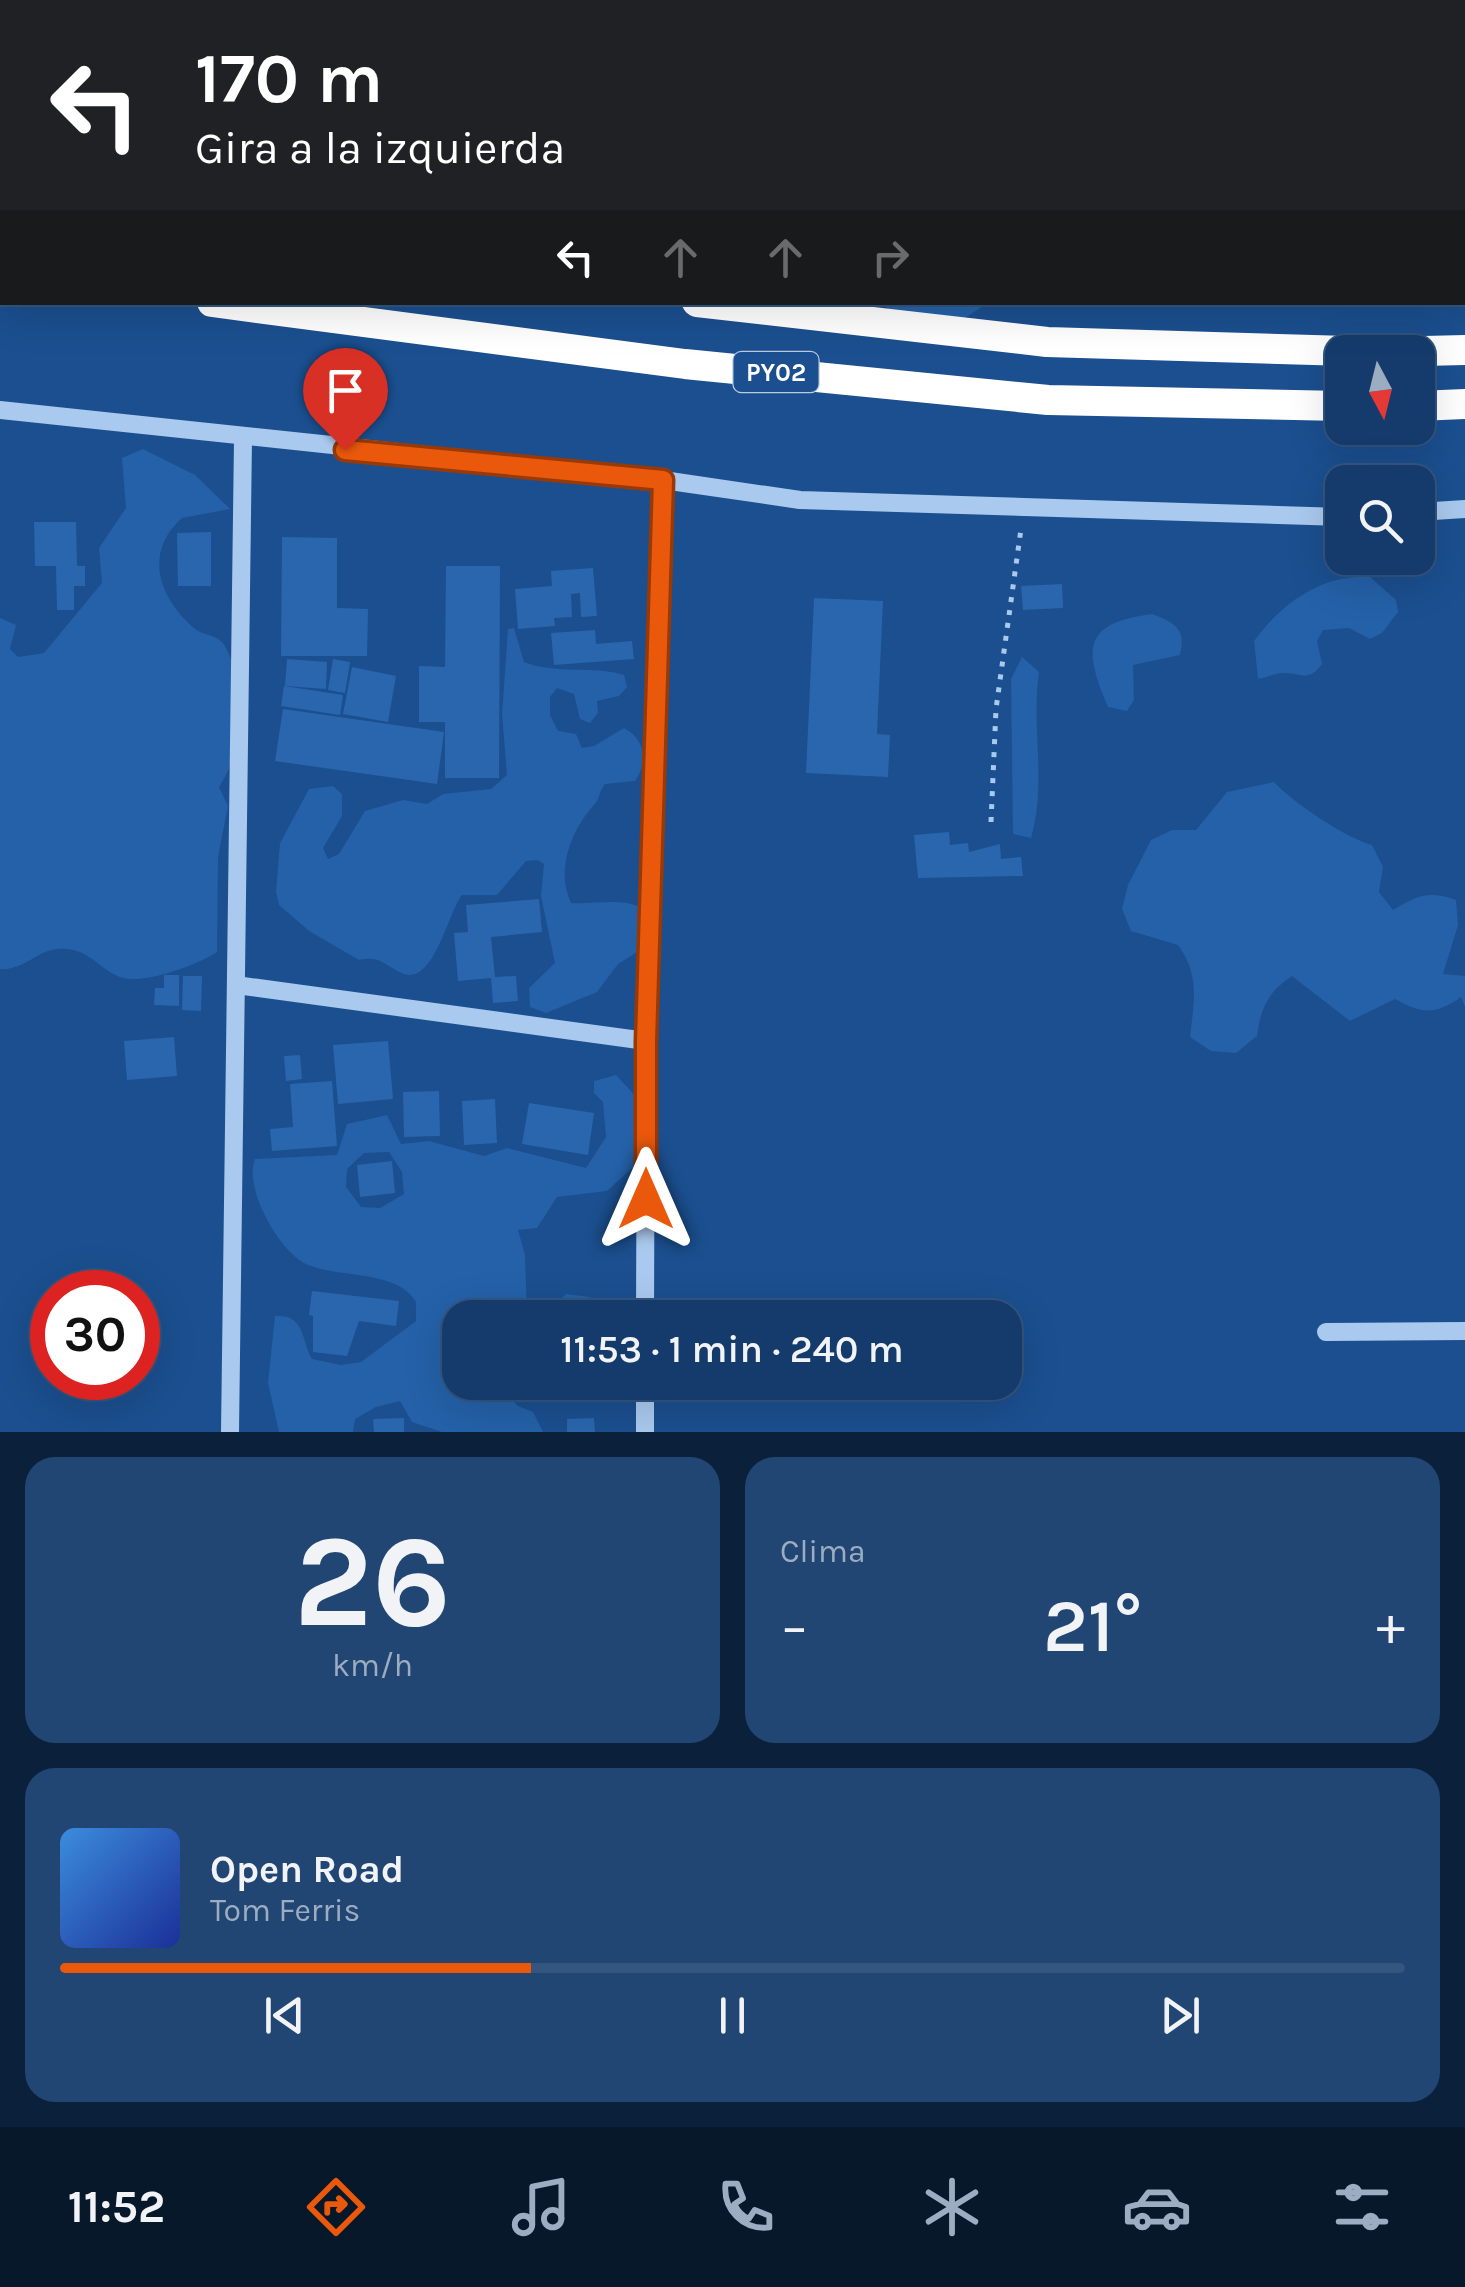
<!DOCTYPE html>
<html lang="es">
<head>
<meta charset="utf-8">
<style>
  :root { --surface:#143b6b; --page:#214673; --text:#f1f3f6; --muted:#9dadc1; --line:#33557e; --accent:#ea580c }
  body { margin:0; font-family:Karla,sans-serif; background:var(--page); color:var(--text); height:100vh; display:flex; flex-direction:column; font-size:38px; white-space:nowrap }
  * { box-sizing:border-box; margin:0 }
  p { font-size:32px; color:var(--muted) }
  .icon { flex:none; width:55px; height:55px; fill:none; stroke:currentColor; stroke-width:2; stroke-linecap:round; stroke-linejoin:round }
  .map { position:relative; height:1432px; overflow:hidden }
  .sheet { display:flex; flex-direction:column; gap:25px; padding:25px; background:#0b203b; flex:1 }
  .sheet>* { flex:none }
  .banner { position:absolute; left:0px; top:0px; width:1465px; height:305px; box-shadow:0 10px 40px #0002,0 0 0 2px var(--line); background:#202124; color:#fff; overflow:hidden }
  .needle { width:65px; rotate:173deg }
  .buttons { position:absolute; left:1325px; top:335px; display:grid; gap:20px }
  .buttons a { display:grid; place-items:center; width:110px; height:110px; border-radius:20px; background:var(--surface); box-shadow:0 10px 40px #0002,0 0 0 2px var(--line); font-size:50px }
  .speed { position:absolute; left:30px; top:1270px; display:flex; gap:20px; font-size:50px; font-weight:700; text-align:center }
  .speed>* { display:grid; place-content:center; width:130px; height:130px; border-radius:50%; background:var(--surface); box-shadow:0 10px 40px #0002,0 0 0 2px var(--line); line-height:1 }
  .speed .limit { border:15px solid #d22; background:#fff; color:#111 }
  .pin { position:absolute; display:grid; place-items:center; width:85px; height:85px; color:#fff; margin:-102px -42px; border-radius:50% 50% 50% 0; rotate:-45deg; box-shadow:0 0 10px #0007 }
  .pin .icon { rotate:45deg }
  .me { position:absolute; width:110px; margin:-55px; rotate:0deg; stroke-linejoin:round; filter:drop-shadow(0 0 8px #0008) }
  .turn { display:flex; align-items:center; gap:35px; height:210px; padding:0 30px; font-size:45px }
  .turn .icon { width:130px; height:130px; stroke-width:2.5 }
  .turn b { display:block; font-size:70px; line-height:85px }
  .lanes { display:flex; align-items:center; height:95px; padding:0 30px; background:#0003; justify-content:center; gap:50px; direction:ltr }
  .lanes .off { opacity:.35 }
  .big { font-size:75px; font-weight:600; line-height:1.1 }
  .sheet .tile { flex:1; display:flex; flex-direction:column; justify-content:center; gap:15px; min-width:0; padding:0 35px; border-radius:30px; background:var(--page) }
  .sheet .dial { align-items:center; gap:0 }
  .dial b { font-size:130px; line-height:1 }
  .song { display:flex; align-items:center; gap:30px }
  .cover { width:120px; height:120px; border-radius:15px; background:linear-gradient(135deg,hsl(210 70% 55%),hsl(230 70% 35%)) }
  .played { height:10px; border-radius:5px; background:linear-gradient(90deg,var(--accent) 35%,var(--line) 35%) }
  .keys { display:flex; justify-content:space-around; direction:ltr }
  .heat { display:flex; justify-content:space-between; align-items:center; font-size:55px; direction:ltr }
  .sheet .tiles { flex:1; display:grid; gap:25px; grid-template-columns:1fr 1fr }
  .tile:last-child { grid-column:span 2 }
  .trip { position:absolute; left:442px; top:1300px; width:580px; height:100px; border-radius:30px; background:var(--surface); box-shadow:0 10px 40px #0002,0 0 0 2px var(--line); font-weight:600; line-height:100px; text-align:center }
  .menu { display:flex; height:160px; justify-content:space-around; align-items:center; background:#08182b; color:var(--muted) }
  .menu .icon { width:70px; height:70px }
  .menu .active { color:var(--accent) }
  .menu b { font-size:45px; color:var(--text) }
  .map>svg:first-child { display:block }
  .green { fill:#2461a8; fill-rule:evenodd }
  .building { fill:#2a66ad }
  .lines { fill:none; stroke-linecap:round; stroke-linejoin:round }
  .path { stroke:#a9c9ee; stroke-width:5; stroke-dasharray:5 8; stroke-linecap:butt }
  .minor { stroke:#a9c9ee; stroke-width:18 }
  .highway { stroke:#fff; stroke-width:30 }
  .route-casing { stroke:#983908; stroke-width:25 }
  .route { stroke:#ea580c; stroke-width:18 }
  .labels { text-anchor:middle; stroke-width:10; stroke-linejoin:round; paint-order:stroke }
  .shield { fill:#1b4f8f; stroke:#bbcadd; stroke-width:2.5 }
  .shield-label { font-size:25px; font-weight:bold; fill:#fff }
</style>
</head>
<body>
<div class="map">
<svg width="1465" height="1432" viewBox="0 0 1465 1432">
  <rect width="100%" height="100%" fill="#1b4f8f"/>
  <g class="green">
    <polygon points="881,303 988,303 960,321 913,327"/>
    <path d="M143,449L195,475L230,509L182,518C142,554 160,599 195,629C204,636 220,634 226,648C248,692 245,747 219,787L228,806L218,857L217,952C199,964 143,986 120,977C98,969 89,947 58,949C38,950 23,971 0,969V618L16,625L10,649L18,657L44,653L102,583L99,548L126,508L122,458Z"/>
    <path d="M1370,577L1396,600L1398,612L1382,633L1370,639L1349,628L1323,630L1317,641L1322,664C1308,683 1302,673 1283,673C1276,673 1266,678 1258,679L1254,641C1282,603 1322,574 1370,577Z"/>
    <path d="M1152,614C1174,622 1187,629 1180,655L1133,665L1134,700L1127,711L1108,707C1083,648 1083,623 1152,614Z"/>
    <path d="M514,628L524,662C558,675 591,665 624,675L627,687L619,696L597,701L598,713L590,723L580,719L574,694L557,688L550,697V715L558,731L576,734L582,748L594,746L624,728C645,739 649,762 635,781L605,784C599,791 600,799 594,805C572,829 555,870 571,903C606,905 650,889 661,937L618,964L597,992L546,1013L530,1007L529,988L555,963L541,896L544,864L538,860L526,861L497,895H462C448,913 434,984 404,974C385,967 382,955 359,960L309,931L279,905L276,892L280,843L309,789L333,786L342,794V816L323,848L328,859L339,854L365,811L403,800L427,804L443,794L491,789L507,775L502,714L508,629Z"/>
    <path d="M1022,657L1039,672C1031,728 1047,783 1031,838L1013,834L1011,679Z"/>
    <path d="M1274,782C1291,801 1347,839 1372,845L1383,867L1379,892L1393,910C1416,896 1429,890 1456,900L1458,925L1443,974L1465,976V1007L1461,997C1436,1015 1422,1014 1395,999L1350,1021L1292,976C1268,992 1261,1007 1257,1036L1236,1053L1211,1051L1190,1037C1194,1001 1200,975 1178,945L1131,931L1122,909L1128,885L1151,840L1172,830H1196L1227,792Z"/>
    <path d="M616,1075L649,1111L645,1156L607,1191L557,1197L537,1228L518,1230L525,1255L527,1312L536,1317L460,1318V1382L506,1383L505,1393L518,1406L533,1412L543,1432H442L412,1422L400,1401L376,1407L355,1419L353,1432H279L268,1383L275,1316C305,1314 301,1339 312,1359L341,1365L361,1362L416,1321V1302C398,1270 340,1278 308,1265C280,1254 243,1188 255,1159L337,1155L347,1124L387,1115L401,1144L429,1141L484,1156L507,1148L586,1168L606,1137L603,1102L594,1093V1081ZM389,1152L402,1172L404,1194L380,1208L361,1207L346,1187L347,1169L364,1153Z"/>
    <polygon points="566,1294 589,1297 606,1317 543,1317"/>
  </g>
  <g class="building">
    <polygon points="34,522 76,522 77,566 85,566 85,586 74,586 74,610 57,610 56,566 35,566"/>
    <polygon points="211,532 211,586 178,586 177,533"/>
    <polygon points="282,537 337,538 337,608 368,609 367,656 281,656"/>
    <polygon points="446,566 500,566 499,778 445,778 445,722 419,722 419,666 445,667"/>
    <polygon points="593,568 597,616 581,617 580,593 571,594 572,617 554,618 555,626 518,629 515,589 552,586 551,571"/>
    <polygon points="1062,584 1063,608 1023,610 1021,586"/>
    <polygon points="814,598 883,601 877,734 890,735 888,777 806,773"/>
    <polygon points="595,630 596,644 632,641 634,659 554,665 551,633"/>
    <polygon points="287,659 327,662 326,689 285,686"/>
    <polygon points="333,659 350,662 345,693 328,690"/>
    <polygon points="352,667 396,676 388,722 343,714"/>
    <polygon points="284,686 343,695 340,715 281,706"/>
    <polygon points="283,709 444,732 437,784 275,761"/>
    <polygon points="949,832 950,845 968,843 969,852 1000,844 1001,859 1021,857 1023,876 918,878 914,835"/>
    <polygon points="539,899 542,932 491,937 495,977 516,976 518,1001 493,1003 491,978 458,981 454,933 468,932 466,905"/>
    <polygon points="164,975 179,975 179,1006 154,1005 155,988 164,988"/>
    <polygon points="183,976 202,976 201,1011 182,1010"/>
    <polygon points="174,1037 177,1076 127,1080 124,1041"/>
    <polygon points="388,1041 393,1099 338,1104 333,1045"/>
    <polygon points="300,1055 302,1079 286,1081 284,1056"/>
    <polygon points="332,1081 337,1146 272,1151 270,1129 293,1127 290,1084"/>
    <polygon points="439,1091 440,1136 404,1137 403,1092"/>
    <polygon points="495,1099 497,1143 464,1145 462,1101"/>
    <polygon points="529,1103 594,1113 588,1155 522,1144"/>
    <polygon points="392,1161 395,1193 360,1197 357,1165"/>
    <polygon points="312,1291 399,1301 396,1326 359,1321 347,1356 313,1352 313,1316 309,1315"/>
    <polygon points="518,1382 559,1382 559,1399 518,1398"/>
    <polygon points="404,1418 404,1432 374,1432 373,1419"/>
    <polygon points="594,1418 595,1432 567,1432 567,1419"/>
  </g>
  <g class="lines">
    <polyline class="path" points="991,822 996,709 1021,529"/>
    <g class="minor">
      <polyline points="25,2 25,0"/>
      <polyline points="487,2 488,0"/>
      <polyline points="0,99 2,89"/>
      <polyline points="1462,234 1465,234"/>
      <polyline points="0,410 663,480 800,500 1342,517"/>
      <polyline points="1418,512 1465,509"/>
      <polyline points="236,985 646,1041 663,480"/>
      <polyline points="645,1318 646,1041"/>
      <polyline points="1326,1332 1465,1331"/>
      <polyline points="230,1432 243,439"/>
      <polyline points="645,1432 645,1382"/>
    </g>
    <g class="highway">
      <polyline points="0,208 2,209"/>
      <polyline points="0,272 2,272"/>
      <polyline points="212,302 685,364 1048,400 1342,406"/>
      <polyline points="697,302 1047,342 1382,352 1465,350"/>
      <polyline points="1418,406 1465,404"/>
    </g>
  </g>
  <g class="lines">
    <g class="route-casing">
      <polyline id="route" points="345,450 663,480 646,1041 646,1199"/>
    </g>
    <use href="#route" class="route"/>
  </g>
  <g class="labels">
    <rect class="shield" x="733.5" y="352" width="85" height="40" rx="8"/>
    <g class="shield-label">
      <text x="776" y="381">PY02</text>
    </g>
  </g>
</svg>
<div class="buttons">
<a><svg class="needle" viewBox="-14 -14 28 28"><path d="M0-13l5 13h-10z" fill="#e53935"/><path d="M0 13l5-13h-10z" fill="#9dadc1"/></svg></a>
<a><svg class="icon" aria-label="search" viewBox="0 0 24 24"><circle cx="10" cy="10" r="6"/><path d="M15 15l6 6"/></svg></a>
</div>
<div class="speed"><div class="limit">30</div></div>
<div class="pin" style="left:345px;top:450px;background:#d93025"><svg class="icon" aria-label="arrive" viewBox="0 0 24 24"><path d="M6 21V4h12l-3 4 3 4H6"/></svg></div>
<svg class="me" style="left:646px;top:1199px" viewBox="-20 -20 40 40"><path d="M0-17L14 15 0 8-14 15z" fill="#ea580c" stroke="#fff" stroke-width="4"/></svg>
<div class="trip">11:53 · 1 min · 240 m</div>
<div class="banner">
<div class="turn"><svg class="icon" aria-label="left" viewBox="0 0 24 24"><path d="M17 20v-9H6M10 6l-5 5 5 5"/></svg><div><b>170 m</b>Gira a la izquierda</div></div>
<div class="lanes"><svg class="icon" aria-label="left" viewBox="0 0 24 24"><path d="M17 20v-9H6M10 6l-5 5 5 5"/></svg><svg class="icon off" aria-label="ahead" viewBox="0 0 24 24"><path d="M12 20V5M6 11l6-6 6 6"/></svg><svg class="icon off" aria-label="ahead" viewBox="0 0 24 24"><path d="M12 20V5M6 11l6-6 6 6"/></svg><svg class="icon off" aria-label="right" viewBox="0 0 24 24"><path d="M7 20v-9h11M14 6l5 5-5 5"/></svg></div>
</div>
</div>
<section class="sheet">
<div class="tiles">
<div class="tile dial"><b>26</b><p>km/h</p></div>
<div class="tile"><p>Clima</p>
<div class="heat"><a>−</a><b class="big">21°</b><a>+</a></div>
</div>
<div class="tile">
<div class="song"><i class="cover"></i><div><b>Open Road</b><p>Tom Ferris</p></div></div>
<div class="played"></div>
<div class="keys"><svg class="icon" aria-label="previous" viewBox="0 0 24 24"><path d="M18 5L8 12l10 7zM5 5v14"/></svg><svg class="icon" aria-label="pause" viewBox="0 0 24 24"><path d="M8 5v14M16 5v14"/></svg><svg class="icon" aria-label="next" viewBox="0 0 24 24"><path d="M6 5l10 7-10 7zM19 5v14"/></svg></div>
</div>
</div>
</section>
<nav class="menu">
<b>11:52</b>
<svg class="icon active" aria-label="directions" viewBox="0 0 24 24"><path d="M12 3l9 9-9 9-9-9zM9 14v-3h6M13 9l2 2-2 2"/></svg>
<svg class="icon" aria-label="music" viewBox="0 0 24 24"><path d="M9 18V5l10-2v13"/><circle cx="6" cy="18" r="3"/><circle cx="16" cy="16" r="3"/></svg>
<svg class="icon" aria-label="phone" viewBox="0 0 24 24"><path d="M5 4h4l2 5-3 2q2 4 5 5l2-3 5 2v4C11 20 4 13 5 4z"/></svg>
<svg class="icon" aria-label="climate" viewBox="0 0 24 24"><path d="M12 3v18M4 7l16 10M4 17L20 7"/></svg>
<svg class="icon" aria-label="car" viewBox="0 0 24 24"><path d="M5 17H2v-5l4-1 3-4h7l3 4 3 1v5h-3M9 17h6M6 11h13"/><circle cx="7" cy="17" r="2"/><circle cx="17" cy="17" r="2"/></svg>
<svg class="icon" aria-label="filters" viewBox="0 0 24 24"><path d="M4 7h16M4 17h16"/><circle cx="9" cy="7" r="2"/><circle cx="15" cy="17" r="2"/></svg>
</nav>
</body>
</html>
